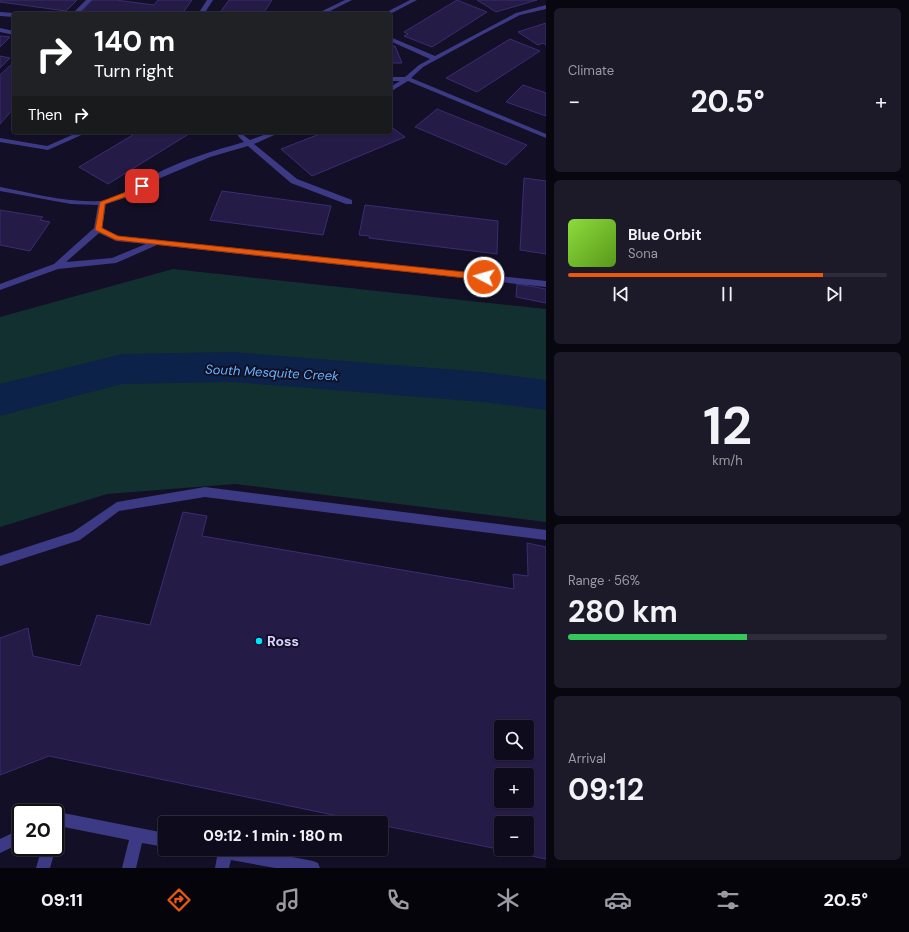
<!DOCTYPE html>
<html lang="en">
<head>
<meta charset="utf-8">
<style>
  :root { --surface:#0e0b1c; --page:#1c1929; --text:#f1f3f6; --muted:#9b9ba3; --line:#2e2b3b; --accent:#ea580c }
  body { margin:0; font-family:"DM Sans",sans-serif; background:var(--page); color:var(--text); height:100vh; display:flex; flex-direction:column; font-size:15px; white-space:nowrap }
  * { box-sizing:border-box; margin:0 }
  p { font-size:13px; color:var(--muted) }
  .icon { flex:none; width:22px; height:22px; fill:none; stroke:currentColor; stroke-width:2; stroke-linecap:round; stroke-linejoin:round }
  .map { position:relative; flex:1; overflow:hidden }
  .side { display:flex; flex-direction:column; gap:8px; padding:8px; background:#08060f; width:363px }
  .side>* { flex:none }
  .guide { position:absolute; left:12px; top:12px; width:380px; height:122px; border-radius:4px; box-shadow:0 1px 3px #0004,0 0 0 1px var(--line); background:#202124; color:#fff; overflow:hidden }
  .tools { position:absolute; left:494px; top:720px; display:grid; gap:8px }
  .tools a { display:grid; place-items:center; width:40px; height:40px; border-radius:4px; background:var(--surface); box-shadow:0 1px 3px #0004,0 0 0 1px var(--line); font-size:20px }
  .speed { position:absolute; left:12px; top:804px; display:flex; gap:8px; font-size:20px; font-weight:700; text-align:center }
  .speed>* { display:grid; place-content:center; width:52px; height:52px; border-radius:50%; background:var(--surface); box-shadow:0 1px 3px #0004,0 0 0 1px var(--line); line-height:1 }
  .speed .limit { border:2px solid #111; border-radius:6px; background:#fff; color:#111 }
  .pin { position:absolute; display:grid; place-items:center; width:34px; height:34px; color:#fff; margin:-17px; border-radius:8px; box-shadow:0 2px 6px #0006 }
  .me { position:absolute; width:44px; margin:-22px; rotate:276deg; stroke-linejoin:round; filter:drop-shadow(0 0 3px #0008) }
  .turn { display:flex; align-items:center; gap:14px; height:84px; padding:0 16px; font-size:18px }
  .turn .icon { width:52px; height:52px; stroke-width:2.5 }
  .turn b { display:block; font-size:28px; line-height:34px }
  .then { display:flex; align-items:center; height:38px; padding:0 16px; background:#0003; gap:8px; font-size:15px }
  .big { font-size:30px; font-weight:700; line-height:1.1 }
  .side .widget { flex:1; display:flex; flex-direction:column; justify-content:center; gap:6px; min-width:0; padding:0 14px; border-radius:6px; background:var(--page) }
  .side .dial { align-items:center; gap:0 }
  .dial b { font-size:52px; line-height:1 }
  .song { display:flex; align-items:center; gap:12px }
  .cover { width:48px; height:48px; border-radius:6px; background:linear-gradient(135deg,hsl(90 70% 55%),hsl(90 70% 35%)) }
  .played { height:4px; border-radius:2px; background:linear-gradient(90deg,var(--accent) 80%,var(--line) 80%) }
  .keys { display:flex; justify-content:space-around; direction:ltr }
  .heat { display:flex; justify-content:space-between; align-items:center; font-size:22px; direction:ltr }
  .charge { height:6px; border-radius:3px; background:linear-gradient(90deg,#34c759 56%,var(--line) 0) }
  .trip { position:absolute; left:158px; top:816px; width:230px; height:40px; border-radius:4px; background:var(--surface); box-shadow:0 1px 3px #0004,0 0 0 1px var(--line); font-weight:700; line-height:40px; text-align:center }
  .tabs { display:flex; height:64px; justify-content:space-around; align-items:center; background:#06040b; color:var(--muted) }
  .tabs .icon { width:28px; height:28px }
  .tabs .selected { color:var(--accent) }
  .tabs b { font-size:18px; color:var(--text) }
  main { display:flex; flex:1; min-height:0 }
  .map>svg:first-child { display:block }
  .green { fill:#12302f }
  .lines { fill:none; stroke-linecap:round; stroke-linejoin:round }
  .river { fill:#0c2248; fill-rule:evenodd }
  .building { fill:#241b47; stroke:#3b2d73; fill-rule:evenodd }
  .minor { fill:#3d3a85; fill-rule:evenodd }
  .route { fill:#ea580c; stroke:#983908 }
  .poi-dot { fill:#00e5ff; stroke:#130f26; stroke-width:1.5 }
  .labels { text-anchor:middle; stroke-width:4; stroke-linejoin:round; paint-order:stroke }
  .water-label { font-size:13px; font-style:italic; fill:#62b6ff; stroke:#130f26 }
  .near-poi-label { font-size:14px; font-weight:bold; fill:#d9d4ff; stroke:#130f26; text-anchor:start }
</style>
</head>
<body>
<main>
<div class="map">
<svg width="546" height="868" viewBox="0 0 546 868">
  <rect width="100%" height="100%" fill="#130f26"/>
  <polygon class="green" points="173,269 546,309 546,522 235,484 107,494 0,527 0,317"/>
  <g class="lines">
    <polygon class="river" points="233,352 483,372 546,380 546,410 483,402 233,382 122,384 0,416 0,384 122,354"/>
  </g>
  <g class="building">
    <polygon points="0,0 77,0 66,11 0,2"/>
    <polygon points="92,0 116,0 154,5 158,0 192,0 182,14 79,14"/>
    <polygon points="229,0 272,0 263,14 219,14"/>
    <polygon points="457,0 487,12 432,47 404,36 408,34 404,32"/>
    <polygon points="477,0 537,0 496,12"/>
    <polygon points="546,23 546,45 543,43 538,45 518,32"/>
    <polygon points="0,36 10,37 0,47"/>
    <polygon points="510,39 540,51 477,92 446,78"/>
    <polygon points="390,46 395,46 402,63 390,63"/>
    <polygon points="0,56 10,58 0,68"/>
    <polygon points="14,62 14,108 0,124 0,75"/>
    <polygon points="523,85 546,93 546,116 506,102"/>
    <polygon points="437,109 527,145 506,165 415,127"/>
    <polygon points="390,126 405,137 312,176 281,149 325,132 390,132"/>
    <polygon points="138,132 192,132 108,184 79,167"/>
    <polygon points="524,178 546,181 546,254 520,250"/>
    <polygon points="222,191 331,206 323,235 210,220"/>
    <polygon points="365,205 498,221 497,254 369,238 370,236 359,235"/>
    <polygon points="0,210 43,217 40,220 50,222 30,251 0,245"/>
    <polygon points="517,284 546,289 546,303 516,297"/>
    <path d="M183,512L207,516L202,536L514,589L513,574L528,576L527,543L546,547V859L381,825V823H372L49,756L0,775V638L28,628L33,656L80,666L97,615L150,625ZM501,727H527V753H501ZM501,775H527V801H501ZM501,823H527V849H501Z"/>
  </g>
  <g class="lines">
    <g class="minor">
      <polygon points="86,0 92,0 78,14 72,14"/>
      <polygon points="207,0 213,0 204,14 198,14"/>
      <polygon points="345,0 352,0 324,14 316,14"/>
      <polygon points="410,0 417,0 390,14 383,14"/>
      <polygon points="546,5 546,9 520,15 487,32 423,67 411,78 546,134 546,138 408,81 390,92 390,87 400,81 390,81 390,77 405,77 419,65 430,59 390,41 390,37 435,56 516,13"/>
      <polygon points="0,12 14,13 16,14 14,14 14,17 0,16"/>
      <polygon points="0,28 14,31 14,35 0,32"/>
      <polygon points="79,132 88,132 48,150 0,142 0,138 47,146"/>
      <path d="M272,132H281L254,144L297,179L352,200V204H346L291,183L248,146L210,157L158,179L131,196L106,204L102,228L118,236L546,281V287L157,245L116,263L58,269L0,290V284L54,264L94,228L98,205L71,204L0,191V187C32,193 67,203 100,201C120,199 136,184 152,176C181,160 213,151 244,142L238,136V134H242L250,140ZM99,233L116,241L146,244L112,258L66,262Z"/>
      <polygon points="205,487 546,530 546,540 205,497 119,511 80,540 0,566 0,556 73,532 117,502"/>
      <polygon points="58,812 165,833 165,847 142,843 136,868 122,868 129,840 59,826 55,828 55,813"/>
      <polygon points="21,829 21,843 0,853 0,839"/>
      <polygon points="55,844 56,847 50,868 36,868 42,847 55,847"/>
      <polygon points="206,849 251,849 313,861 318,863 320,868 275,868 231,860 229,868 215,868 217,857 208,854"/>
    </g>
  </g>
  <polygon class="route" points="139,184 145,186 131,195 105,204 102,228 118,236 484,274 488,277 484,280 116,240 95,230 100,202 126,192"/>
  <circle class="poi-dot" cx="259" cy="641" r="4"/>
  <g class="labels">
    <g class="water-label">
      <text transform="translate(272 372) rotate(3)" y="5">South Mesquite Creek</text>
    </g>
    <g class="near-poi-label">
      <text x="267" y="646">Ross</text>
    </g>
  </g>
</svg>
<div class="tools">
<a><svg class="icon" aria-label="search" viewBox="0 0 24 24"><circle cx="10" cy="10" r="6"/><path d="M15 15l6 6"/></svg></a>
<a>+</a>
<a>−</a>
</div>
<div class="speed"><div class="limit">20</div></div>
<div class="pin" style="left:142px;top:186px;background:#d93025"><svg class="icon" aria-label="arrive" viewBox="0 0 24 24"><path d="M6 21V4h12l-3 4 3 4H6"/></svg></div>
<svg class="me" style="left:484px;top:277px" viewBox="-20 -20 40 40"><circle r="17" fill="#ea580c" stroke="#fff" stroke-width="3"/><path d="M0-11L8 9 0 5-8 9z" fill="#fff"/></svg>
<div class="trip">09:12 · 1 min · 180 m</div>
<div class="guide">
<div class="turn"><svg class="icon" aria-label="right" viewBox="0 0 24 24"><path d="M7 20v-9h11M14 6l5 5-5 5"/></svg><div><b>140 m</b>Turn right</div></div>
<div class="then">Then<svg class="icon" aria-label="right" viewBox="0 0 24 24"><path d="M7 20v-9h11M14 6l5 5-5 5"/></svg></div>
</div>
</div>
<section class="side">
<div class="widget"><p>Climate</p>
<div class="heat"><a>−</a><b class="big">20.5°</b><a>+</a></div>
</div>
<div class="widget">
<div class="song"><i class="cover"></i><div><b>Blue Orbit</b><p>Sona</p></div></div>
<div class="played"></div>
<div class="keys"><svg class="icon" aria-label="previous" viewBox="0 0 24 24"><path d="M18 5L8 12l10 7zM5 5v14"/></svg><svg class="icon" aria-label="pause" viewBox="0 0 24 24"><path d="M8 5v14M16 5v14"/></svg><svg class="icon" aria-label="next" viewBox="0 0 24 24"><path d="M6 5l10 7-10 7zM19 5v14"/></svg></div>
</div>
<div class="widget dial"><b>12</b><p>km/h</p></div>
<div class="widget"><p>Range · 56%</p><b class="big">280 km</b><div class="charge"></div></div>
<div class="widget"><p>Arrival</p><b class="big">09:12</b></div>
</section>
</main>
<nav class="tabs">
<b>09:11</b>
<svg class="icon selected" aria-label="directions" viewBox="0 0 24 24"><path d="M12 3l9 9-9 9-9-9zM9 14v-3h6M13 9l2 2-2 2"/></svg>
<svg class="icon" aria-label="music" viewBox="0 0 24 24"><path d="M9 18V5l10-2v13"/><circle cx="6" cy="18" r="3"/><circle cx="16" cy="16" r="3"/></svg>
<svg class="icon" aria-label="phone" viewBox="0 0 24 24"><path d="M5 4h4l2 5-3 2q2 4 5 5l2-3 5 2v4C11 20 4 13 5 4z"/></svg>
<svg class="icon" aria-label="climate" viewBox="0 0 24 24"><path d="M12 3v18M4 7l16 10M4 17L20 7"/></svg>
<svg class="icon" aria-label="car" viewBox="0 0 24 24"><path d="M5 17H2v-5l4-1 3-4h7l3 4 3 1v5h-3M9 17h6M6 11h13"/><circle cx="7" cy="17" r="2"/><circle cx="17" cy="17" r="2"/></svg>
<svg class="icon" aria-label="filters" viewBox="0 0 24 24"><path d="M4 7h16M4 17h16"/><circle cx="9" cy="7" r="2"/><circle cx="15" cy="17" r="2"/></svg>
<b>20.5°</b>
</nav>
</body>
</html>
